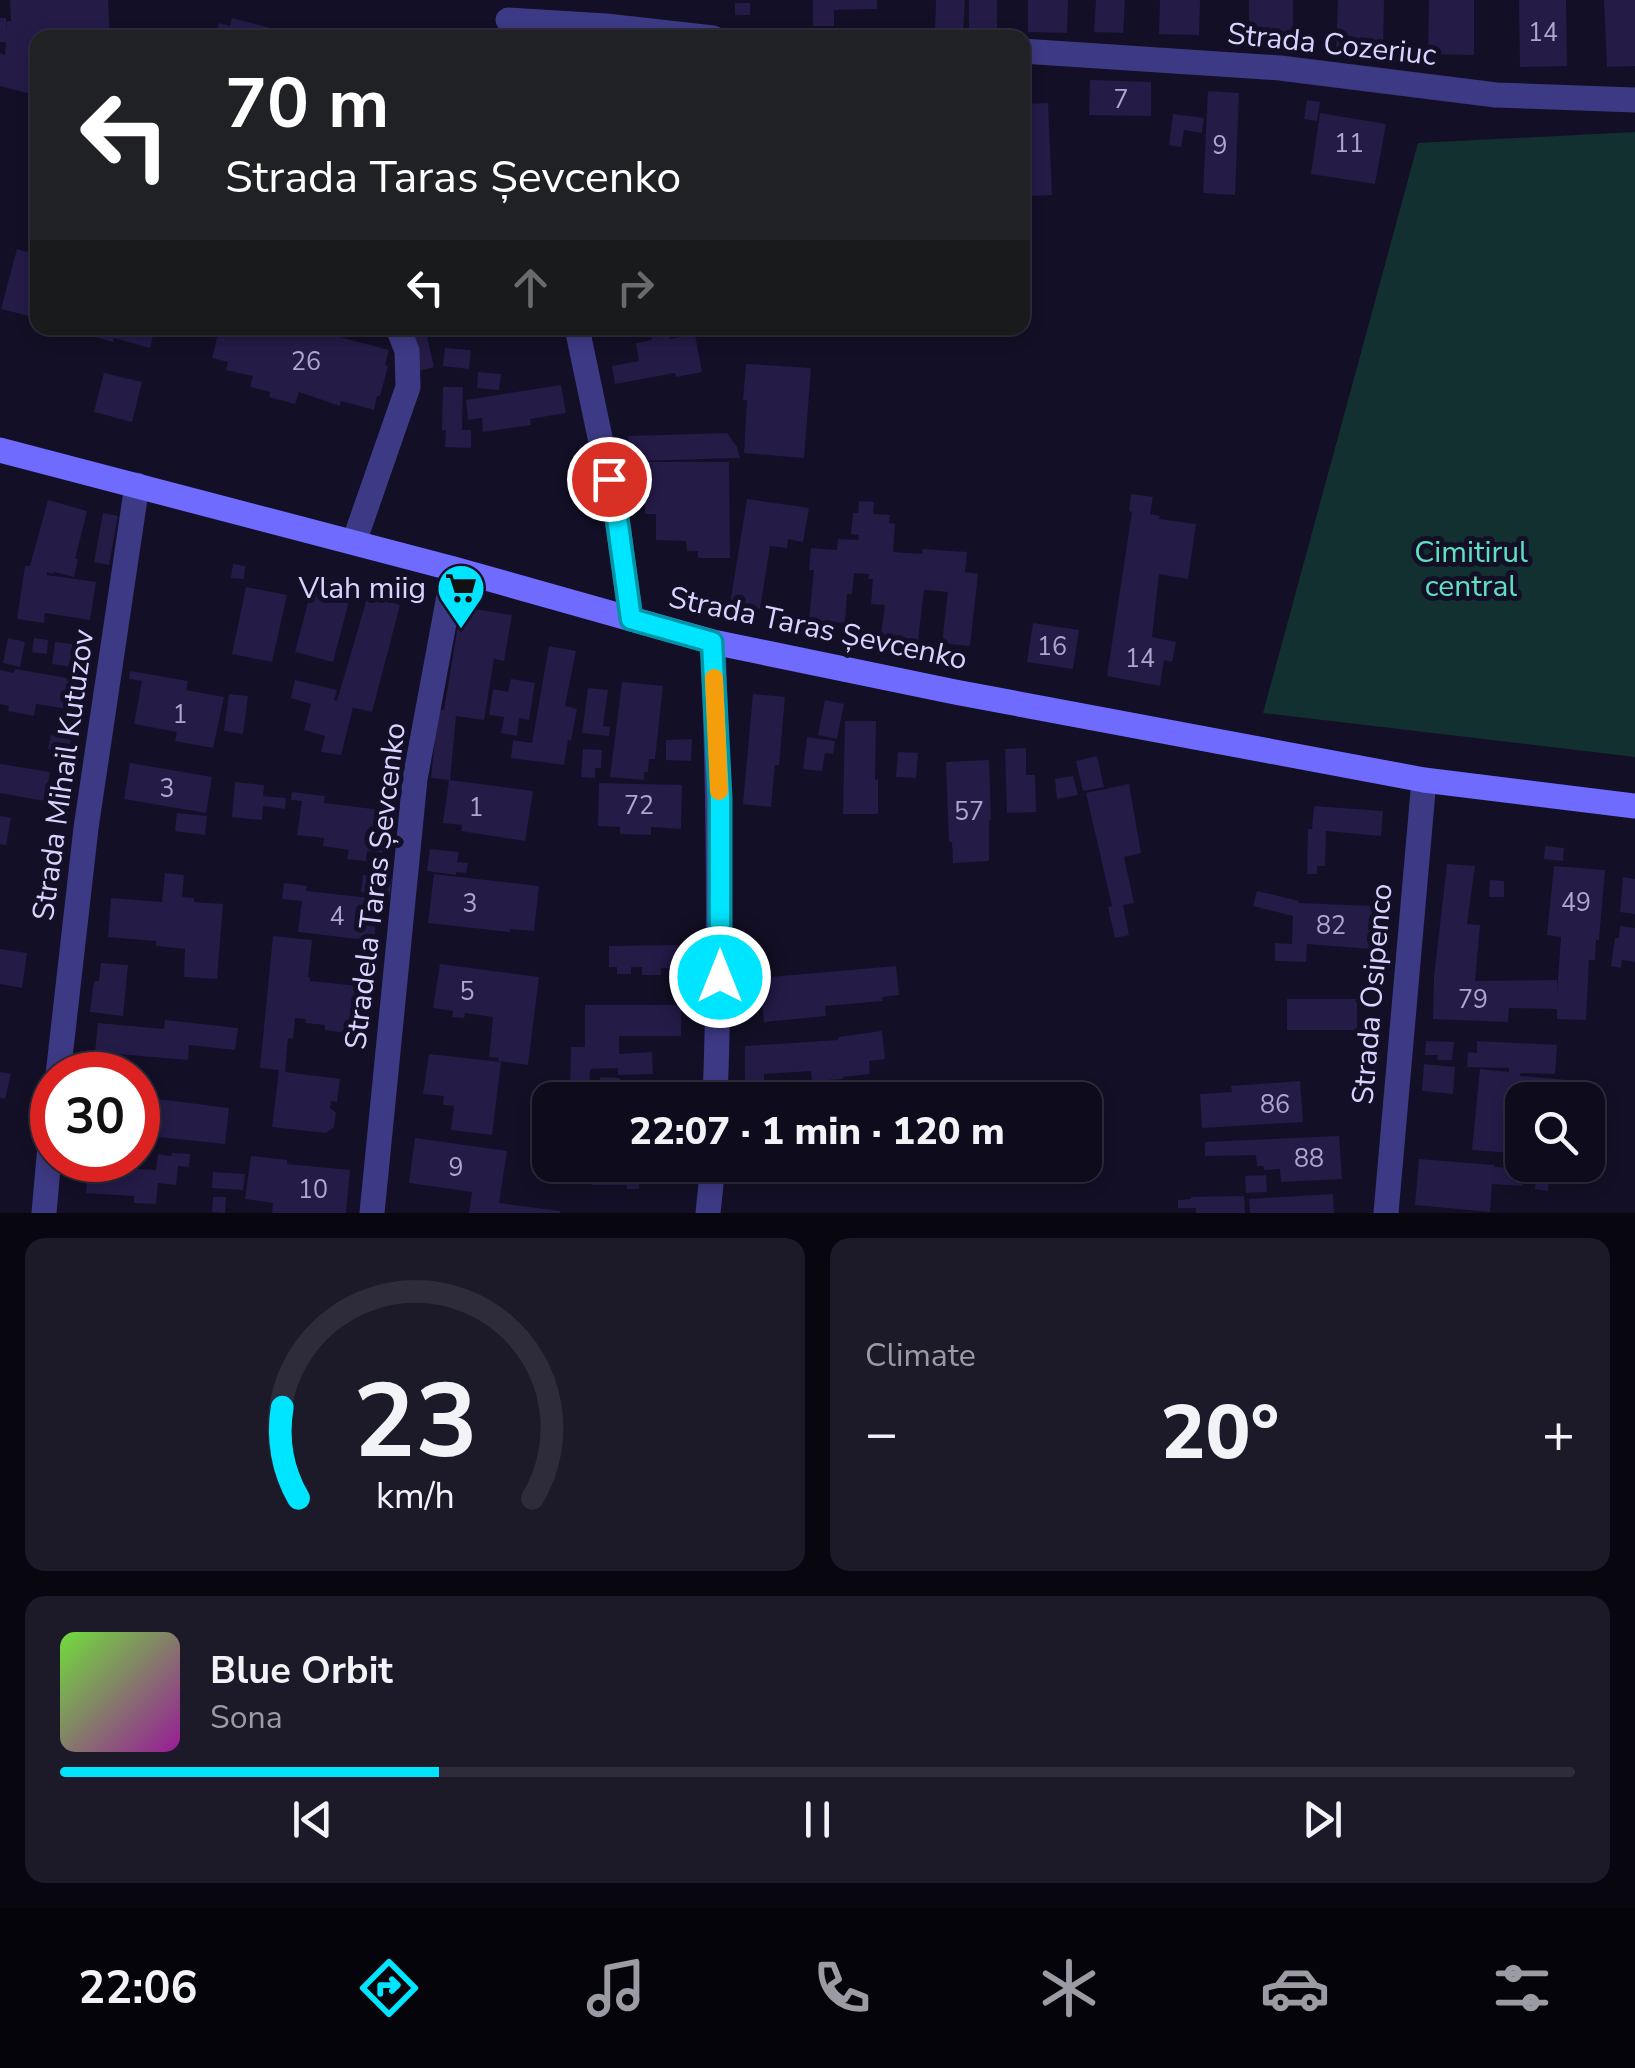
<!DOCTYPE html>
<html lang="en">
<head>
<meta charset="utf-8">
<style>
  :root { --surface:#0e0b1c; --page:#1c1929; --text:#f1f3f6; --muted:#9b9ba3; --line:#2e2b3b; --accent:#00e5ff }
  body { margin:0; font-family:"Nunito Sans",sans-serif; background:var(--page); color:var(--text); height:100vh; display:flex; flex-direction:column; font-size:38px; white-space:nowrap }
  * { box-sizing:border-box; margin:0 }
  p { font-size:32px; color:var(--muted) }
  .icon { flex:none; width:55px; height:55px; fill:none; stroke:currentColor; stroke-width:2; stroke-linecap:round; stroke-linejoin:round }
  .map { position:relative; height:1213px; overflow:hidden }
  .panel { display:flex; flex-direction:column; gap:25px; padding:25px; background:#08060f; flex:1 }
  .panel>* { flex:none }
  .top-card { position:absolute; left:30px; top:30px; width:1000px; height:305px; border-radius:20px; box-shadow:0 5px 15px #0003,0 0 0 2px var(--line); background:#202124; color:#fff; overflow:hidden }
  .fabs { position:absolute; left:1505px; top:1082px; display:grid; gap:20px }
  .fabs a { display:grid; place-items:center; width:100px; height:100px; border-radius:20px; background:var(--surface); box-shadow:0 5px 15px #0003,0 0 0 2px var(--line); font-size:50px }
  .speed { position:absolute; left:30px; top:1052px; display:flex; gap:20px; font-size:50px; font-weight:700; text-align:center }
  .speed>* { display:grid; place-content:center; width:130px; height:130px; border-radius:50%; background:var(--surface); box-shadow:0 5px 15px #0003,0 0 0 2px var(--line); line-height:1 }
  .speed .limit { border:15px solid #d22; background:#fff; color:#111 }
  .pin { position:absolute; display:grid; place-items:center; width:85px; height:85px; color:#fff; margin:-42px; border:5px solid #fff; border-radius:50%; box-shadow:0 2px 10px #0007 }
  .me { position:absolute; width:110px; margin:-55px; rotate:0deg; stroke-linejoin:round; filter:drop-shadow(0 0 8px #0008) }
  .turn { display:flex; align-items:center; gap:35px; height:210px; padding:0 30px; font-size:45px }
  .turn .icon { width:130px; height:130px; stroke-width:2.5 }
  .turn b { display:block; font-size:70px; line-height:85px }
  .lanes { display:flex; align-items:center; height:95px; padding:0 30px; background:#0003; justify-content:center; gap:50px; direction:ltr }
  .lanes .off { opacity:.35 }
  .big { font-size:75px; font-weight:800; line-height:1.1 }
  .panel .card { flex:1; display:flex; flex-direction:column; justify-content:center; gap:15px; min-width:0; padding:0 35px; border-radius:20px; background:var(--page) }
  .panel .dial { align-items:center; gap:0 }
  .dial svg { height:260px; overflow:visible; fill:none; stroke:var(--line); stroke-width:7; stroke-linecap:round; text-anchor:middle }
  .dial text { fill:var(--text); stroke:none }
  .song { display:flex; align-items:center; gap:30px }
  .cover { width:120px; height:120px; border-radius:15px; background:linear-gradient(135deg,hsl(100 70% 55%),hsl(300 70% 35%)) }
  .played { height:10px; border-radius:5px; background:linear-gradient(90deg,var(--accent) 25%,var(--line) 25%) }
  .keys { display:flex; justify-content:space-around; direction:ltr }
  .heat { display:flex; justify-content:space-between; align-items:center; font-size:55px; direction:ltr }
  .panel .tiles { flex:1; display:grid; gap:25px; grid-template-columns:1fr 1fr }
  .card:last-child { grid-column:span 2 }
  .trip { position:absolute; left:532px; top:1082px; width:570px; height:100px; border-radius:20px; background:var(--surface); box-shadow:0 5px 15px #0003,0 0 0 2px var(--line); font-weight:800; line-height:100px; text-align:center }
  .menu { display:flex; height:160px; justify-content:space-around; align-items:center; background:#06040b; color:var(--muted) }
  .menu .icon { width:70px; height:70px }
  .menu .current { color:var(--accent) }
  .menu b { font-size:45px; color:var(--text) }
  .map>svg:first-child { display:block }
  .green { fill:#12302f }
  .building { fill:#241b47 }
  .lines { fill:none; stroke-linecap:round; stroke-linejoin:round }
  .minor { stroke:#3d3a85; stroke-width:25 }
  .secondary { stroke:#6f6bff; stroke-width:25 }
  .route-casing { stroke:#0095a6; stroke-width:25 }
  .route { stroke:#00e5ff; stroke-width:18 }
  .slow { stroke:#f59e0b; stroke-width:18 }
  .labels { text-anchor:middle; stroke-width:10; stroke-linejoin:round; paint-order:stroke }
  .number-label { font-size:25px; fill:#aca6d1 }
  .street-label { font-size:30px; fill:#d9d4ff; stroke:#130f26 }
  .park-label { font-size:30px; fill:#5fe0c0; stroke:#130f26 }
  .poi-label { font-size:30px; fill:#d9d4ff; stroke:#130f26; text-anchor:end }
</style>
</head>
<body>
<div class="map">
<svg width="1635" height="1213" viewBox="0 0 1635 1213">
  <rect width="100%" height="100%" fill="#130f26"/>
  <polygon class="green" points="1635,132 1635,757 1263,713 1418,143"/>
  <g class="building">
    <polygon points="10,0 108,0 110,38 38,38 38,96 0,86 0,53 5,55 6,42 0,42 0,18 6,18 7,32 7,21 11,21"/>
    <polygon points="813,0 877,0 877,9 834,10 834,26 813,26"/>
    <polygon points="936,0 965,0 963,32 959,32 959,38 938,38 938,30 935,30"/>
    <rect x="969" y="0" width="28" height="32"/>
    <polygon points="1028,0 1068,0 1067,33 1028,32"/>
    <polygon points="1096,0 1125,0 1123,33 1094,32"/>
    <polygon points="1160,0 1200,0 1199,35 1159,34"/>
    <rect x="1249" y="0" width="44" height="42"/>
    <polygon points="1338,0 1384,0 1383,52 1336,51"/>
    <polygon points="1429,0 1474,0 1474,55 1428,54"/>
    <polygon points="1519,0 1566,0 1567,66 1520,67"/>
    <polygon points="1604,0 1635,0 1635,66 1607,67"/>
    <rect x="735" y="3" width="15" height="12"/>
    <polygon points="232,18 300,36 300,38 215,38 219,23 230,26"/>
    <polygon points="1090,80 1151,82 1151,116 1089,115"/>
    <polygon points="1208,91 1239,93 1235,195 1203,193"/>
    <polygon points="1307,100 1320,102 1317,121 1304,119"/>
    <polygon points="1048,103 1052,195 1030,196 1029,167 1022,167 1022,121 1027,121 1027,104"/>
    <polygon points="1320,113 1386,124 1375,184 1311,174"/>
    <polygon points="1173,114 1204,118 1202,133 1184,130 1181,147 1169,145"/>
    <polygon points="17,249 38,255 38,322 32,320 33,317 1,309"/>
    <polygon points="64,328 155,328 150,348 114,338 113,342"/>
    <polygon points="232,328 305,328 389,350 385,365 388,366 380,396 377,396 374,410 341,401 340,406 299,392 295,404 269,397 270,392 250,387 253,376 226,370 228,362 212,358 218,334 230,337"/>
    <polygon points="425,328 434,367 419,371 409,332"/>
    <polygon points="650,328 677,328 677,330 668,331 669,339 695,335 702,372 676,377 675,373 615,384 612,366 639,361 636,343 652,340"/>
    <polygon points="445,348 471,350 469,369 443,366"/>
    <polygon points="746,364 811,368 804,458 744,453 747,400 743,400"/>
    <polygon points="478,372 501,374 499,390 477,388"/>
    <polygon points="104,373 142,382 132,422 94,412"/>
    <polygon points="561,385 566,413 530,419 531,425 483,432 482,418 468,420 466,400"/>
    <polygon points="443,387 463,387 462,430 471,430 471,448 445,447 446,430 442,430"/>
    <polygon points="727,433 737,447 740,458 633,461 628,436"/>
    <polygon points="645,462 729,462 730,558 698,558 698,551 687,551 686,541 656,540 656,514 645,514"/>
    <polygon points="1131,494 1153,497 1150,514 1160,516 1159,519 1196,524 1188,579 1159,574 1152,637 1176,642 1172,662 1164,660 1160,686 1107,676 1132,512 1129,511"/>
    <polygon points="747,499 809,508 803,542 788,539 787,548 770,546 760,609 730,604"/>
    <polygon points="48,500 87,511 75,559 78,559 74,577 54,572 53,574 47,572 47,575 96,582 90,620 45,613 44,623 17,619 25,566 30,566"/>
    <polygon points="859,501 874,502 873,514 890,515 889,523 895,524 893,552 922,554 923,549 967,552 965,572 978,574 970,646 942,643 948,592 924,590 918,640 881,635 885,605 871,604 873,579 868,579 869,574 854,573 852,594 847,594 845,623 809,620 814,570 809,570 811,548 837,550 838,539 858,540 859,535 851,534 853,513 858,513"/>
    <polygon points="103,513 118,516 109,565 94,562"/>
    <polygon points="233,564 245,566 244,579 231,578"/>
    <polygon points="246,587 287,595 272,662 232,654"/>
    <polygon points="311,591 349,601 333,662 295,652"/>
    <polygon points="368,595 400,605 372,712 353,708 341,755 321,752 325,736 304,730 311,704 291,698 295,680 337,690 334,700 337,701"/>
    <polygon points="461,607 512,615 504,661 494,659 484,720 456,716 450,780 533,791 525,841 461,831 462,825 443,823 449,780 431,778 438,710 444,710"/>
    <polygon points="1033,623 1079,630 1073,669 1027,662"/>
    <polygon points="8,638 25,642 20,667 3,663"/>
    <polygon points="34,638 48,640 47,654 32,652"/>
    <polygon points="55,642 88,646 85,669 52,664"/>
    <polygon points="549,646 576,651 565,706 577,709 571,741 568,740 564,765 511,758 513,740 532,743"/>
    <polygon points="15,669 73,679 68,709 36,704 34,716 8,711 9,706 0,704 0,670 14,673"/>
    <polygon points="130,671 188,681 186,690 224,697 213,748 175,741 177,732 134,724 142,681 129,679"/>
    <polygon points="511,679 535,683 529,720 519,718 517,736 501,733 504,717 489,715 493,689 508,692"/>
    <polygon points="622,682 663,686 655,759 649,759 648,772 644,772 644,780 610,777"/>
    <polygon points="588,688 608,690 603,726 610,727 609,736 582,733"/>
    <polygon points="229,694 248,696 243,734 224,731"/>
    <polygon points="753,694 785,697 779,765 775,765 771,807 743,804"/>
    <polygon points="825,700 844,704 837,739 818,735"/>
    <polygon points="845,721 876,721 875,780 878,779 878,814 843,814"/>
    <polygon points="51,735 71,740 68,753 48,749"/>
    <polygon points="807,737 835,741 833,754 825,753 822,771 803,769"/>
    <polygon points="692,739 691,761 666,760 666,740"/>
    <polygon points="1026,748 1026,775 1035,775 1036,812 1007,813 1005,749"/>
    <polygon points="583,749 602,750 601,768 595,768 595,778 581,777"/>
    <polygon points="898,752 918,753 916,778 896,777"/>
    <polygon points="1097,756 1104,787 1083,791 1076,761"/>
    <polygon points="989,760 991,820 989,820 989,861 953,863 952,842 949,842 946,762"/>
    <polygon points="130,763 212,777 206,813 124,799"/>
    <polygon points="0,764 50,772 45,801 0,793"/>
    <polygon points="1073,776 1078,795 1057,799 1055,779"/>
    <polygon points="235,782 264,785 263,796 286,798 285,809 263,806 262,820 232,817"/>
    <polygon points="599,783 682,785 681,829 651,827 651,835 620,834 620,827 598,826"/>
    <polygon points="1129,784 1141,853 1124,857 1134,903 1123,905 1129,935 1115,938 1108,907 1112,906 1086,793"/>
    <polygon points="292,792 325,796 324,803 389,811 383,853 367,851 366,861 347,859 349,850 323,846 324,838 297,835 302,801 291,800"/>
    <polygon points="1314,806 1383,811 1381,836 1326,831 1325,866 1317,866 1317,874 1307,874 1308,829 1312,829"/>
    <polygon points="177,813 207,816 205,835 175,831"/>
    <polygon points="0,816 11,818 6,845 0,844"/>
    <polygon points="1545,846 1564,848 1563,861 1544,859"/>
    <polygon points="430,849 459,852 457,862 468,863 466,873 456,872 456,875 427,871"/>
    <polygon points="1447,864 1475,866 1467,924 1480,925 1475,981 1557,980 1557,993 1561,937 1547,935 1554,866 1605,870 1599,940 1596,940 1595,960 1589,960 1586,1020 1557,1019 1557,1009 1509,1008 1508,1022 1433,1019 1434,977"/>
    <polygon points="165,873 184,875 182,897 194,898 194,902 223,904 217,979 184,977 185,949 156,946 156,941 108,937 111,898 162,902"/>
    <polygon points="434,874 539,886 534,931 510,929 510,932 428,923"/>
    <polygon points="363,875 392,879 390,895 361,892"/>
    <polygon points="1623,877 1635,879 1635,914 1620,912"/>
    <polygon points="1490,880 1504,881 1504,897 1489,897"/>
    <polygon points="284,883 307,886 306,891 378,899 374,941 298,932 302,901 282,899"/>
    <polygon points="1257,891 1299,901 1298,903 1373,906 1371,949 1307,944 1306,962 1275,961 1275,943 1292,944 1293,916 1253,906"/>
    <polygon points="1620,926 1635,928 1635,962 1622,960 1621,968 1611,966 1615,938 1619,938"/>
    <polygon points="273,936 312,940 308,977 310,978 310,981 369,987 364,1029 347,1027 346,1033 325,1030 325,1025 305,1023 306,1019 295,1018 293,1039 288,1038 285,1072 340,1079 337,1102 331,1101 330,1108 336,1113 334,1127 326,1133 272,1127 279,1070 260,1068"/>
    <polygon points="681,945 682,968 661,968 661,975 642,975 642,967 631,967 631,974 617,974 617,967 609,967 609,946"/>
    <polygon points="0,949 27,953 22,988 0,984"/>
    <polygon points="101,963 128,965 123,1016 90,1012 94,981 99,981"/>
    <polygon points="440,964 539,977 528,1065 498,1061 499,1058 489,1057 493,1017 465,1013 464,1018 452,1017 453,1011 433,1008"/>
    <polygon points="896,966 899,995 882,997 883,1001 825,1006 826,1016 764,1022 760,978"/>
    <rect x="1287" y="999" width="70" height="31"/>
    <polygon points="585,1005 681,1005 681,1036 619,1036 619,1054 652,1052 653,1074 618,1075 618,1068 590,1069 589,1092 570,1092 571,1047 585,1047"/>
    <polygon points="165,1020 238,1028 235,1050 189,1045 188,1060 95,1052 98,1023 164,1029"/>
    <polygon points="882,1031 885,1059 869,1061 870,1074 843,1077 843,1079 812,1081 811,1071 764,1074 764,1100 745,1100 745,1046 838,1040 838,1037"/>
    <polygon points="1426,1041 1454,1042 1452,1060 1437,1060 1438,1055 1425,1055"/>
    <polygon points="1477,1041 1557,1045 1555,1074 1521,1073 1520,1076 1579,1081 1577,1100 1522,1100 1522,1126 1515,1125 1513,1153 1472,1150 1480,1069 1509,1072 1509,1068 1467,1067 1468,1052 1477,1053"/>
    <polygon points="429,1054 501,1062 492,1135 451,1130 454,1106 443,1105 444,1096 423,1094"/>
    <polygon points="1424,1064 1455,1067 1453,1094 1422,1091"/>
    <polygon points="0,1072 11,1074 5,1099 0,1098"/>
    <polygon points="600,1077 620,1078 619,1094 600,1094"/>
    <polygon points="1300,1081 1303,1122 1202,1128 1200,1094 1232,1092 1231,1086"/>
    <polygon points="598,1095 641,1097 641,1100 597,1100"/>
    <polygon points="158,1099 229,1108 225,1144 138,1135 138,1100 157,1102"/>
    <polygon points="1339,1136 1342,1179 1281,1182 1280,1169 1264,1170 1264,1166 1257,1166 1256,1155 1205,1156 1205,1142"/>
    <polygon points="415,1138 507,1151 499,1203 560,1211 560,1213 469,1213 472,1192 409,1183"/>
    <polygon points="172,1153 190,1154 189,1167 178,1166 176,1185 158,1183 156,1204 134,1203 134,1196 86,1193 88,1166 156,1170 158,1154 171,1156"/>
    <polygon points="251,1156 287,1160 287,1164 350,1170 346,1213 272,1213 273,1203 245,1199"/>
    <polygon points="1419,1159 1494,1165 1494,1167 1524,1169 1522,1186 1492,1184 1490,1212 1415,1205"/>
    <polygon points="593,1165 628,1165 628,1168 639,1168 639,1189 627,1189 627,1185 592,1185"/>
    <polygon points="748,1165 788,1165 788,1178 748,1177"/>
    <polygon points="1537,1171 1549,1172 1548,1191 1535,1189"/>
    <polygon points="213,1172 245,1174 243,1190 212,1188"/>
    <polygon points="1266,1175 1267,1192 1246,1193 1245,1176"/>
    <polygon points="1333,1194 1334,1213 1250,1213 1249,1199"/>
    <polygon points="1244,1196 1245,1213 1196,1213 1196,1208 1178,1208 1178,1200 1191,1199 1191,1197"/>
    <polygon points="213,1197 226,1197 225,1213 212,1212"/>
  </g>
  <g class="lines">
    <g class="minor">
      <polyline points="508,20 606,26 713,38"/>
      <polyline points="1022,51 1280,68 1496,95 1635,100"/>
      <polyline points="577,328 617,518 631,619"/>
      <polyline points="354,542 408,387 407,351 398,328"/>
      <path d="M713,642C719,796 721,946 715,1100"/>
      <polyline points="58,1075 86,828 137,485"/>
      <polyline points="44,1213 52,1123"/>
      <polyline points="372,1213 415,779 454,569"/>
      <polyline points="708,1213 713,1165"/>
      <polyline points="1386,1213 1424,780"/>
    </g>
    <polyline class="secondary" points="0,450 454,569 713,642 955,692 1424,780 1635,806"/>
  </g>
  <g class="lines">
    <g class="route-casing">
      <polyline id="route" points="609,479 617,518 631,619 712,642 720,798 720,977"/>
    </g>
    <use href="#route" class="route"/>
    <polyline class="slow" points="714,678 719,791"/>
  </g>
  <defs>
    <g id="supermarket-pin" transform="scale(2.5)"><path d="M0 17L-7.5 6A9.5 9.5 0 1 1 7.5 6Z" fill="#00e5ff" stroke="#130f26"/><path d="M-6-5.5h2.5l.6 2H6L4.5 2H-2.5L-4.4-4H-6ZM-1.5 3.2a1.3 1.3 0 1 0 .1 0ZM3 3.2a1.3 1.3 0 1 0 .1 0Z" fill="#111"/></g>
  </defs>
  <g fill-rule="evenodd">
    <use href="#supermarket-pin" x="461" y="588"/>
  </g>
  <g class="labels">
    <g class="number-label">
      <text x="1543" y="41">14</text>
      <text x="1121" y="108">7</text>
      <text x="1349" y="152">11</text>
      <text x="1220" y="154">9</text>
      <text x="306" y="370">26</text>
      <text x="1052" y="655">16</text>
      <text x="1140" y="667">14</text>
      <text x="180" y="723">1</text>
      <text x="167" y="797">3</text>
      <text x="639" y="814">72</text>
      <text x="476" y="816">1</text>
      <text x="969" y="820">57</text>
      <text x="1576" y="911">49</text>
      <text x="470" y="912">3</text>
      <text x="337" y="925">4</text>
      <text x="1331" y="934">82</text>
      <text x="467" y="1000">5</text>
      <text x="1473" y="1008">79</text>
      <text x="1275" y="1113">86</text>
      <text x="1309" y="1167">88</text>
      <text x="456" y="1176">9</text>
      <text x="313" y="1198">10</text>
    </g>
    <g class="street-label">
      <text transform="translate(1332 44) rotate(6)" y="10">Strada Cozeriuc</text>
      <text transform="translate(818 628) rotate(12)" y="10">Strada Taras Șevcenko</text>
      <text transform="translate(63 775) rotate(-82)" y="10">Strada Mihail Kutuzov</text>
      <text transform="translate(375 886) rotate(-83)" y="10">Stradela Taras Șevcenko</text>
      <text transform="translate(1372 994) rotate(-85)" y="10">Strada Osipenco</text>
    </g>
    <g class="park-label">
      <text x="1471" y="562">Cimitirul<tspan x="1471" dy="34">central</tspan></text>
    </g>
    <g class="poi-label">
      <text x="426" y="598">Vlah miig</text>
    </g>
  </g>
</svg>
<div class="fabs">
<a><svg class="icon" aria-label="search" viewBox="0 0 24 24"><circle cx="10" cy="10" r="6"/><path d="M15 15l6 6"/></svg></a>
</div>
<div class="speed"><div class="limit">30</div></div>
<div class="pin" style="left:609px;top:479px;background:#d93025"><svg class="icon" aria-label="arrive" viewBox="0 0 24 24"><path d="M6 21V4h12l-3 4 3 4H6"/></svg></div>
<svg class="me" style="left:720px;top:977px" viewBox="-20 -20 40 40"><circle r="17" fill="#00e5ff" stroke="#fff" stroke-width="3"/><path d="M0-11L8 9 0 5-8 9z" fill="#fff"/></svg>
<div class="trip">22:07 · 1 min · 120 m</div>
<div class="top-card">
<div class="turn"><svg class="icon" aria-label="left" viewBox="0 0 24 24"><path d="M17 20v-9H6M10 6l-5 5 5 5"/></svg><div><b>70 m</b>Strada Taras Șevcenko</div></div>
<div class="lanes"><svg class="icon" aria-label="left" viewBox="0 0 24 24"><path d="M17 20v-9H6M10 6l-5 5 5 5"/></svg><svg class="icon off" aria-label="ahead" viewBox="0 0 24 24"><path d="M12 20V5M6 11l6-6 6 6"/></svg><svg class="icon off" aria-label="right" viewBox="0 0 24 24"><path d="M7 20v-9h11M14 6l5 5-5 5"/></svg></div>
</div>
</div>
<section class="panel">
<div class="tiles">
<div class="card dial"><svg viewBox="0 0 100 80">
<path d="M14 69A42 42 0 1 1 86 69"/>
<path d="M14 69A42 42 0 0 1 9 41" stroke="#00e5ff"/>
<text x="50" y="56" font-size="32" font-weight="700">23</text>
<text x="50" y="72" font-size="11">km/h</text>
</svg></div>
<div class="card"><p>Climate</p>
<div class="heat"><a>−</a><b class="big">20°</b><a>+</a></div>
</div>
<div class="card">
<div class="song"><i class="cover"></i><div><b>Blue Orbit</b><p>Sona</p></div></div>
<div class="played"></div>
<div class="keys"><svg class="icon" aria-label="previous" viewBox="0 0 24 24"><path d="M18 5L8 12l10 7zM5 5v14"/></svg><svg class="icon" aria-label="pause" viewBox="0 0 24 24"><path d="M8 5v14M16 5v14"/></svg><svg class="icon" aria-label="next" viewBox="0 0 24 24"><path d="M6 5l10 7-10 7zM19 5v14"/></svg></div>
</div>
</div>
</section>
<nav class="menu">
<b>22:06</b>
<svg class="icon current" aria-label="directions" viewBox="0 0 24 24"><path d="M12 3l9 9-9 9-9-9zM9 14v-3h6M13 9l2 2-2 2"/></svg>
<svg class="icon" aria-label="music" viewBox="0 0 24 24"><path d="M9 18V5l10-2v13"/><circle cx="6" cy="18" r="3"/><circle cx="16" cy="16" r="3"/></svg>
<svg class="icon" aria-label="phone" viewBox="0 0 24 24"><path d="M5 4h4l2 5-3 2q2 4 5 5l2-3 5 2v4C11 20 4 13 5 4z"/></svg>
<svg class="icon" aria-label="climate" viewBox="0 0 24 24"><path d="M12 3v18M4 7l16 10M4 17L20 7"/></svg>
<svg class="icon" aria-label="car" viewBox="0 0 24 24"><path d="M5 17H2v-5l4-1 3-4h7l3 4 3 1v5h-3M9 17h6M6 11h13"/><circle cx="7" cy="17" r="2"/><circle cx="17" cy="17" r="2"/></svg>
<svg class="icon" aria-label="filters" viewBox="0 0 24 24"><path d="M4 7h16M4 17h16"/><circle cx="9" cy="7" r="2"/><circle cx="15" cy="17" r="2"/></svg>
</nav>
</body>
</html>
